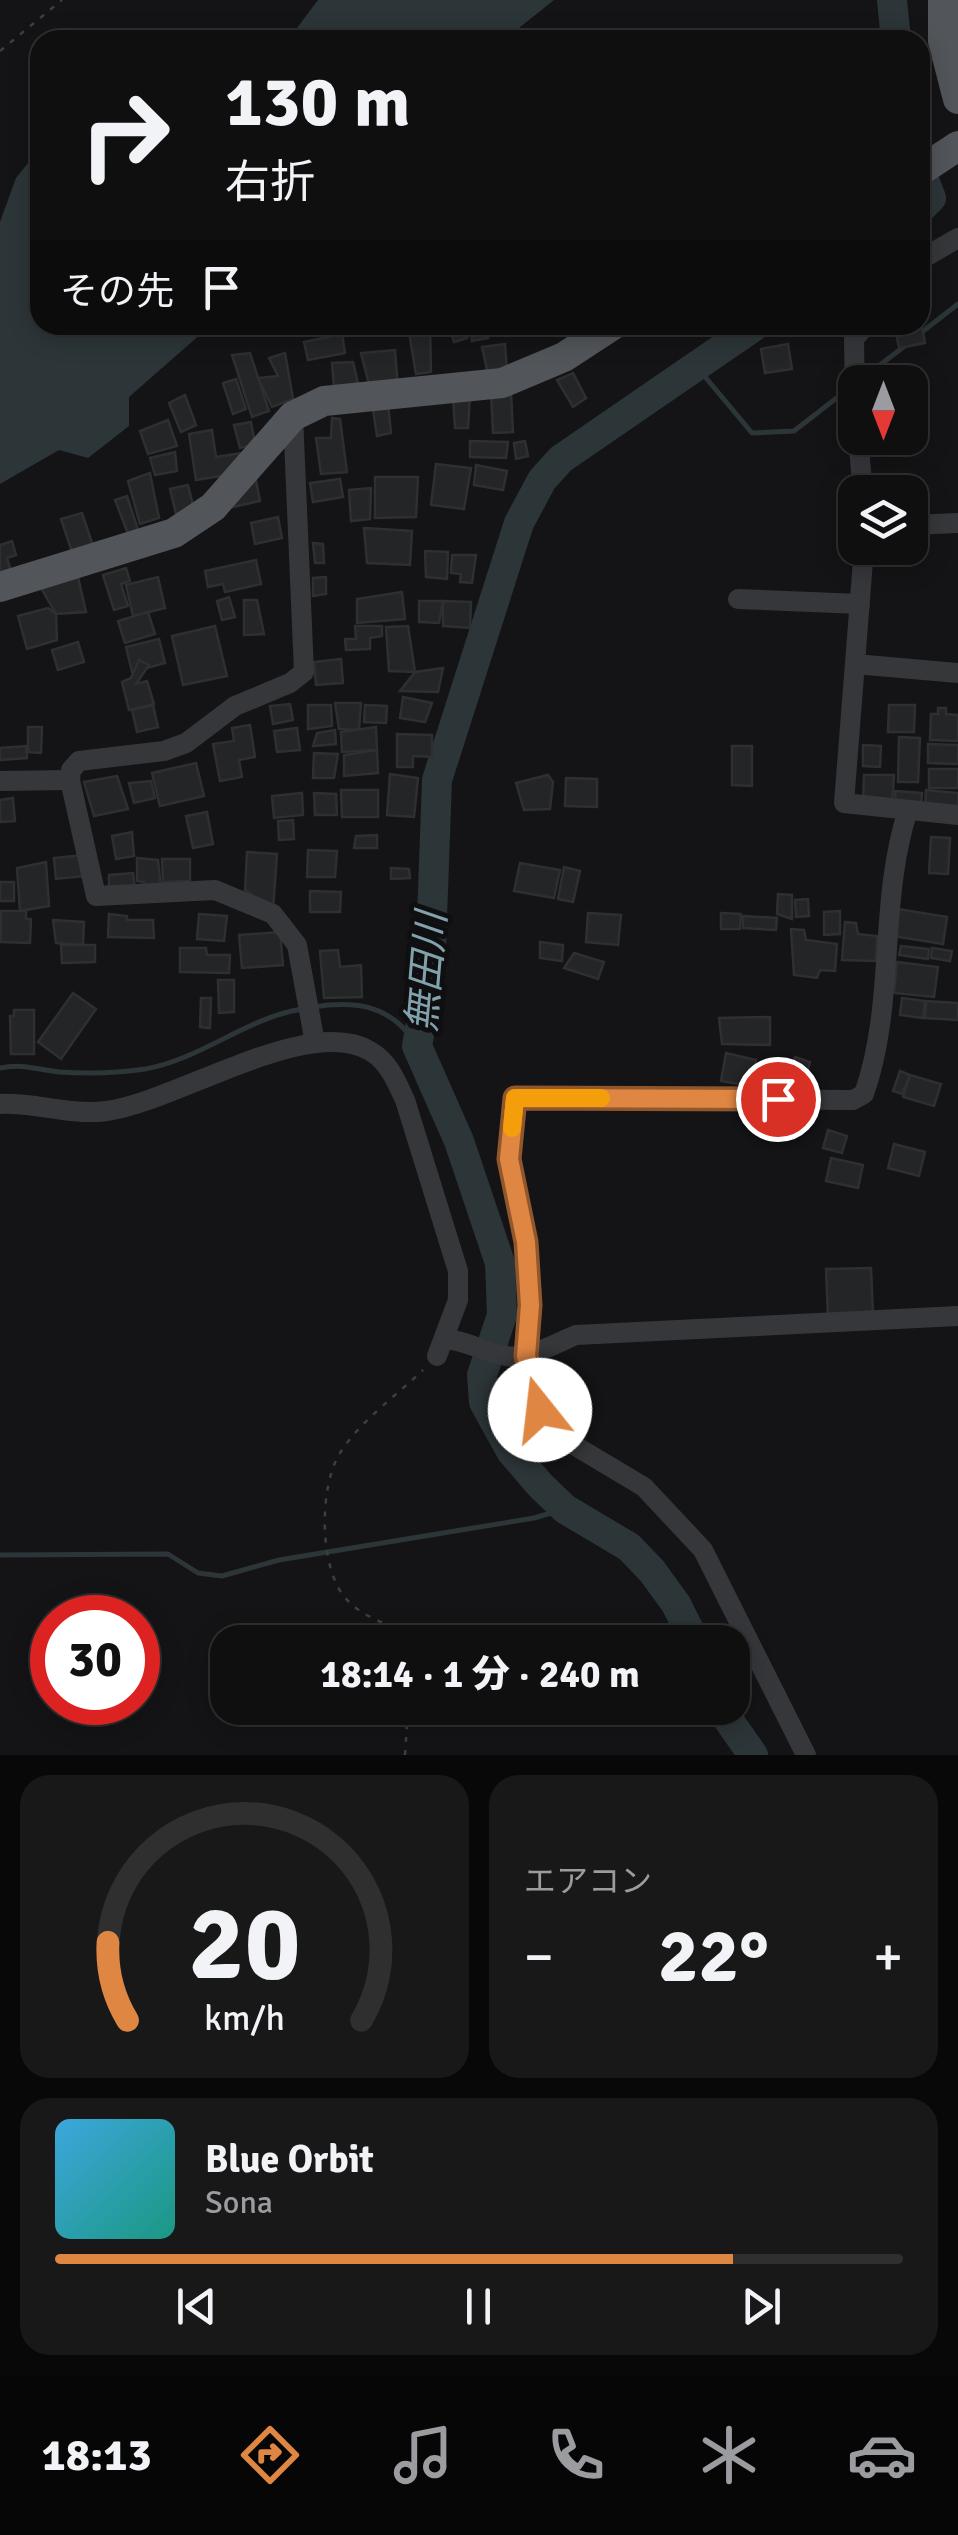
<!DOCTYPE html>
<html lang="ja">
<head>
<meta charset="utf-8">
<style>
  :root { --surface:#0f0f10; --page:#181819; --text:#f1f3f6; --muted:#9b9c9f; --line:#2f2f30; --accent:#df8643 }
  body { margin:0; font-family:Signika,"Noto Sans JP",sans-serif; background:var(--page); color:var(--text); height:100vh; display:flex; flex-direction:column; font-size:38px; white-space:nowrap }
  * { box-sizing:border-box; margin:0 }
  p { font-size:32px; color:var(--muted) }
  .icon { flex:none; width:55px; height:55px; fill:none; stroke:currentColor; stroke-width:2; stroke-linecap:round; stroke-linejoin:round }
  .map { position:relative; height:1755px; overflow:hidden }
  .side { display:flex; flex-direction:column; gap:20px; padding:20px; background:#080809; flex:1 }
  .side>* { flex:none }
  .banner { position:absolute; left:30px; top:30px; width:900px; height:305px; border-radius:30px; box-shadow:0 5px 25px #0003,0 0 0 2px var(--line); background:#0f0f10; color:var(--text); overflow:hidden }
  .needle { width:65px; rotate:180deg }
  .fabs { position:absolute; left:838px; top:365px; display:grid; gap:20px }
  .fabs a { display:grid; place-items:center; width:90px; height:90px; border-radius:20px; background:var(--surface); box-shadow:0 5px 25px #0003,0 0 0 2px var(--line); font-size:50px }
  .speed { position:absolute; left:30px; top:1595px; display:flex; gap:20px; font-size:50px; font-weight:700; text-align:center }
  .speed>* { display:grid; place-content:center; width:130px; height:130px; border-radius:50%; background:var(--surface); box-shadow:0 5px 25px #0003,0 0 0 2px var(--line); line-height:1 }
  .speed .limit { border:15px solid #d22; background:#fff; color:#111 }
  .pin { position:absolute; display:grid; place-items:center; width:85px; height:85px; color:#fff; margin:-42px; border:5px solid #fff; border-radius:50%; box-shadow:0 2px 10px #0007 }
  .me { position:absolute; width:110px; margin:-55px; rotate:344deg; stroke-linejoin:round; filter:drop-shadow(0 0 8px #0008) }
  .turn { display:flex; align-items:center; gap:35px; height:210px; padding:0 30px; font-size:45px }
  .turn .icon { width:130px; height:130px; stroke-width:2.5 }
  .turn b { display:block; font-size:70px; line-height:85px }
  .then { display:flex; align-items:center; height:95px; padding:0 30px; background:#0003; gap:20px; font-size:38px }
  .big { font-size:75px; font-weight:800; line-height:1.1 }
  .side .tile { flex:1; display:flex; flex-direction:column; justify-content:center; gap:15px; min-width:0; padding:0 35px; border-radius:30px; background:var(--page) }
  .side .dial { align-items:center; gap:0 }
  .dial svg { height:260px; overflow:visible; fill:none; stroke:var(--line); stroke-width:7; stroke-linecap:round; text-anchor:middle }
  .dial text { fill:var(--text); stroke:none }
  .song { display:flex; align-items:center; gap:30px }
  .cover { width:120px; height:120px; border-radius:15px; background:linear-gradient(135deg,hsl(200 70% 55%),hsl(170 70% 35%)) }
  .played { height:10px; border-radius:5px; background:linear-gradient(90deg,var(--accent) 80%,var(--line) 80%) }
  .keys { display:flex; justify-content:space-around; direction:ltr }
  .heat { display:flex; justify-content:space-between; align-items:center; font-size:55px; direction:ltr }
  .side .tiles { flex:1; display:grid; gap:20px; grid-template-columns:1fr 1fr }
  .tile:last-child { grid-column:span 2 }
  .trip { position:absolute; left:210px; top:1625px; width:540px; height:100px; border-radius:30px; background:var(--surface); box-shadow:0 5px 25px #0003,0 0 0 2px var(--line); font-weight:800; line-height:100px; text-align:center }
  .dock { display:flex; height:160px; justify-content:space-around; align-items:center; background:#060606; color:var(--muted) }
  .dock .icon { width:70px; height:70px }
  .dock .on { color:var(--accent) }
  .dock b { font-size:45px; color:var(--text) }
  .map>svg:first-child { display:block }
  .water { fill:#2c3538 }
  .lines { fill:none; stroke-linecap:round; stroke-linejoin:round }
  .stream { stroke:#2c3538; stroke-width:5 }
  .river { stroke:#2c3538; stroke-width:30 }
  .building { fill:#242526; stroke:#2e2f31; stroke-width:2.5 }
  .path { stroke:#3c3e41; stroke-width:2.5; stroke-dasharray:5 8; stroke-linecap:butt }
  .minor { stroke:#35373a; stroke-width:20 }
  .primary { stroke:#525559; stroke-width:30 }
  .route-casing { stroke:#91572c; stroke-width:25 }
  .route { stroke:#df8643; stroke-width:18 }
  .slow { stroke:#f59e0b; stroke-width:18 }
  .labels { text-anchor:middle; stroke-width:10; stroke-linejoin:round; paint-order:stroke }
  .water-label { font-size:40px; font-style:italic; fill:#81a2ac; stroke:#0f0f11 }
</style>
</head>
<body>
<div class="map">
<svg width="958" height="1755" viewBox="0 0 958 1755">
  <rect width="100%" height="100%" fill="#141416"/>
  <g class="water">
    <polygon points="318,0 554,0 504,40 288,40"/>
    <polygon points="40,148 40,325 211,325 129,397 129,426 88,458 59,450 0,484 0,222 16,178"/>
  </g>
  <g class="lines">
    <g class="stream">
      <polyline points="918,335 958,304"/>
      <polyline points="696,366 752,433 794,431 847,390"/>
      <polyline points="863,378 906,345"/>
      <path d="M313,1007C358,1000 393,1006 417,1046"/>
      <path d="M0,1068C22,1063 39,1070 60,1072C88,1074 118,1073 145,1069C202,1059 246,1018 302,1009"/>
      <polyline points="0,1555 168,1554 198,1573 222,1576 279,1560 534,1518 565,1509"/>
    </g>
    <g class="river">
      <polyline points="892,0 896,40"/>
      <polyline points="920,169 931,198 920,209"/>
      <polyline points="695,1642 676,1604 652,1571 629,1547 565,1509 540,1485 511,1451 484,1402 482,1375 502,1315 500,1263 459,1141 417,1046 430,974 437,780 519,523 542,480 561,459 756,325"/>
      <polyline points="720,1708 753,1755"/>
    </g>
  </g>
  <g class="building">
    <polygon points="921,322 925,343 899,348 895,327"/>
    <polygon points="433,325 465,325 467,338 454,342 451,332 435,333"/>
    <polygon points="470,325 486,325 488,338 472,341"/>
    <polygon points="513,325 542,325 543,327 517,335"/>
    <polygon points="408,326 430,326 431,372 416,374"/>
    <polygon points="342,334 345,353 308,360 304,342"/>
    <polygon points="505,344 507,371 488,374 482,347"/>
    <polygon points="788,344 792,369 765,373 761,349"/>
    <polygon points="395,350 398,388 371,392 361,353"/>
    <polygon points="250,353 269,411 252,417 232,355"/>
    <polygon points="285,353 293,399 272,407 258,378 278,376 269,358"/>
    <polygon points="353,362 358,383 334,388 332,363"/>
    <rect x="876" y="368" width="25" height="14"/>
    <polygon points="573,373 586,398 573,407 557,380"/>
    <polygon points="236,379 246,409 233,414 223,383"/>
    <polygon points="491,392 511,393 513,432 493,433"/>
    <polygon points="185,395 196,425 181,432 169,403"/>
    <polygon points="470,396 468,428 455,428 453,397"/>
    <polygon points="372,403 388,403 391,433 377,436"/>
    <polygon points="332,418 340,419 347,472 321,474 316,438 331,438"/>
    <polygon points="168,420 177,446 148,454 140,431"/>
    <polygon points="251,422 255,444 240,448 234,425"/>
    <polygon points="212,430 216,457 242,453 245,472 196,480 189,434"/>
    <polygon points="470,441 508,442 506,458 470,457"/>
    <polygon points="525,441 528,456 516,459 514,443"/>
    <polygon points="175,452 177,471 155,475 150,458"/>
    <polygon points="436,464 471,468 464,509 431,505"/>
    <polygon points="476,465 507,471 503,490 474,485"/>
    <polygon points="150,473 159,518 140,524 128,481"/>
    <polygon points="255,475 260,501 233,507 231,499"/>
    <polygon points="375,477 418,477 416,517 375,518"/>
    <polygon points="340,479 343,497 313,502 310,483"/>
    <polygon points="188,485 195,513 177,518 170,489"/>
    <polygon points="371,488 370,519 351,521 349,490"/>
    <polygon points="127,496 139,533 129,536 115,500"/>
    <polygon points="82,513 93,546 72,552 61,519"/>
    <polygon points="278,517 282,538 255,544 251,523"/>
    <polygon points="364,528 412,531 410,565 367,563"/>
    <polygon points="12,541 16,555 7,558 12,574 0,572 0,545"/>
    <polygon points="313,543 323,544 324,563 315,563"/>
    <polygon points="425,551 448,552 447,579 426,577"/>
    <polygon points="452,555 476,555 472,583 460,582 461,574 451,573"/>
    <polygon points="256,560 261,584 225,592 223,584 208,587 205,571"/>
    <polygon points="126,568 130,581 121,584 128,606 114,610 103,575"/>
    <polygon points="78,577 86,612 56,614 40,586"/>
    <polygon points="158,577 165,608 133,616 126,585"/>
    <polygon points="326,577 326,594 313,596 313,578"/>
    <polygon points="402,592 405,619 357,623 357,599"/>
    <polygon points="229,597 235,617 222,620 217,601"/>
    <polygon points="244,600 257,600 264,634 244,635"/>
    <polygon points="419,601 443,601 439,623 419,622"/>
    <polygon points="443,601 471,602 470,628 443,626"/>
    <polygon points="48,608 56,614 57,640 27,649 18,616"/>
    <polygon points="148,612 155,634 125,643 118,621"/>
    <polygon points="215,626 227,676 183,685 172,636"/>
    <polygon points="355,626 382,626 382,636 370,638 370,649 346,650 345,639 356,639"/>
    <polygon points="408,626 415,672 389,671 386,627"/>
    <polygon points="159,639 165,663 132,672 126,647"/>
    <polygon points="78,642 84,662 58,670 52,650"/>
    <polygon points="341,659 343,683 316,685 314,662"/>
    <polygon points="139,660 149,665 136,684 147,681 154,704 129,710 122,682 131,678"/>
    <polygon points="443,668 438,692 400,691 415,672"/>
    <polygon points="403,697 432,703 425,722 400,718"/>
    <polygon points="335,703 361,703 359,730 339,729"/>
    <polygon points="290,704 293,720 273,724 270,706"/>
    <polygon points="153,705 158,727 137,732 132,710"/>
    <polygon points="308,705 331,705 332,726 308,729"/>
    <polygon points="365,705 387,706 386,723 364,722"/>
    <polygon points="889,705 915,705 914,732 888,732"/>
    <polygon points="938,708 946,708 946,714 958,715 958,741 930,740 931,714 938,714"/>
    <polygon points="250,725 255,757 239,760 242,777 220,781 213,744 234,741 232,728"/>
    <polygon points="28,727 42,727 41,753 28,752"/>
    <polygon points="376,727 377,750 342,752 341,732"/>
    <polygon points="297,728 300,750 277,752 274,731"/>
    <polygon points="335,730 336,744 313,746 317,733"/>
    <polygon points="397,734 432,735 432,757 413,756 413,767 397,767"/>
    <polygon points="899,737 920,738 918,782 898,782"/>
    <polygon points="928,744 958,745 958,764 928,763"/>
    <polygon points="863,745 881,746 880,767 863,766"/>
    <polygon points="26,746 27,758 0,760 0,748"/>
    <polygon points="732,746 752,746 752,786 732,785"/>
    <polygon points="377,750 378,773 344,776 344,755"/>
    <polygon points="314,753 338,754 334,778 313,778"/>
    <polygon points="196,763 204,796 160,806 152,773"/>
    <rect x="929" y="769" width="29" height="19"/>
    <polygon points="390,774 418,778 414,817 387,815"/>
    <polygon points="548,775 553,782 550,809 524,810 516,783"/>
    <polygon points="864,775 894,775 892,806 863,803"/>
    <polygon points="117,776 128,809 94,816 84,782"/>
    <polygon points="566,778 597,779 597,807 565,806"/>
    <polygon points="151,781 155,798 134,803 129,783"/>
    <polygon points="341,790 378,790 378,817 342,817"/>
    <polygon points="926,790 958,793 958,811 925,808"/>
    <polygon points="895,791 922,793 921,807 896,804"/>
    <polygon points="302,793 303,815 274,818 272,796"/>
    <polygon points="314,793 336,794 337,815 315,815"/>
    <polygon points="13,798 15,821 0,822 0,800"/>
    <polygon points="207,812 213,844 193,848 186,816"/>
    <polygon points="293,820 294,839 279,840 278,821"/>
    <polygon points="132,832 134,856 116,859 112,836"/>
    <polygon points="377,835 377,848 354,848 356,836"/>
    <polygon points="931,837 950,838 948,874 929,873"/>
    <polygon points="308,850 337,851 335,877 307,877"/>
    <polygon points="247,852 277,854 273,909 245,890"/>
    <polygon points="83,855 85,876 56,879 54,858"/>
    <polygon points="137,858 158,860 162,898 146,899 144,882 137,881"/>
    <polygon points="162,859 190,859 190,881 163,882"/>
    <polygon points="46,862 49,906 20,911 17,868"/>
    <polygon points="520,863 560,870 554,898 514,891"/>
    <polygon points="564,867 580,871 573,902 558,899"/>
    <polygon points="391,868 409,869 410,878 391,879"/>
    <polygon points="133,873 135,889 109,893 109,875"/>
    <rect x="0" y="882" width="14" height="19"/>
    <polygon points="310,891 341,892 340,912 310,912"/>
    <polygon points="778,894 792,895 792,919 777,914"/>
    <polygon points="808,899 809,916 796,917 795,900"/>
    <polygon points="898,909 947,917 943,944 893,936"/>
    <polygon points="1,911 26,911 26,919 31,919 30,943 1,942"/>
    <polygon points="840,911 840,934 824,935 824,912"/>
    <polygon points="588,913 621,915 618,945 586,942"/>
    <polygon points="721,913 741,914 740,929 721,929"/>
    <polygon points="109,914 127,916 127,920 153,920 154,938 108,937"/>
    <polygon points="199,914 227,916 224,941 197,939"/>
    <polygon points="743,916 777,918 776,930 743,928"/>
    <polygon points="53,920 84,922 83,945 56,943"/>
    <polygon points="845,922 856,923 858,934 877,936 876,961 842,960"/>
    <polygon points="791,929 804,930 806,940 837,944 835,971 820,970 817,978 794,975"/>
    <polygon points="280,932 283,965 242,968 239,935"/>
    <polygon points="540,942 563,945 562,961 540,958"/>
    <polygon points="61,945 95,945 95,962 62,963"/>
    <polygon points="901,946 929,949 928,959 899,955"/>
    <polygon points="180,948 206,948 207,955 230,955 229,973 180,972"/>
    <polygon points="932,948 952,951 950,961 931,958"/>
    <polygon points="338,950 340,967 361,965 362,997 324,998 320,951"/>
    <polygon points="574,953 604,962 598,979 564,968"/>
    <polygon points="897,962 938,967 934,997 894,993"/>
    <polygon points="218,980 234,980 234,1012 219,1013"/>
    <polygon points="73,993 96,1009 61,1059 38,1042"/>
    <polygon points="201,998 211,998 210,1028 200,1027"/>
    <polygon points="902,998 925,1001 923,1018 900,1015"/>
    <polygon points="926,1001 958,1003 958,1020 925,1018"/>
    <polygon points="14,1010 34,1010 34,1054 11,1054 10,1016 14,1016"/>
    <polygon points="770,1017 770,1045 722,1044 719,1018"/>
    <polygon points="726,1053 756,1060 750,1086 721,1081"/>
    <polygon points="795,1057 810,1062 802,1094 785,1089"/>
    <polygon points="900,1071 910,1075 902,1094 893,1091"/>
    <polygon points="910,1075 941,1084 934,1106 903,1097"/>
    <polygon points="828,1130 847,1136 842,1153 823,1148"/>
    <polygon points="894,1144 925,1152 919,1176 888,1168"/>
    <polygon points="831,1158 863,1165 858,1188 826,1181"/>
    <polygon points="871,1268 873,1314 828,1317 826,1269"/>
  </g>
  <g class="lines">
    <g class="path">
      <polyline points="0,51 62,0"/>
      <path d="M411,1642L410,1633C388,1625 365,1618 348,1601C318,1571 319,1486 340,1453C359,1422 397,1395 423,1370"/>
      <polyline points="405,1755 408,1708"/>
    </g>
    <g class="minor">
      <polyline points="920,260 958,238"/>
      <polyline points="855,396 854,339 866,325"/>
      <polyline points="293,416 304,672 290,683 235,706 186,743 164,751 79,761 71,770 70,780 96,896 215,890 273,914 297,945 315,1043"/>
      <polyline points="858,438 863,492"/>
      <polyline points="910,525 958,523"/>
      <polyline points="864,548 844,803 958,815"/>
      <polyline points="738,599 860,604"/>
      <polyline points="855,664 958,673"/>
      <polyline points="0,781 70,780"/>
      <path d="M0,1104C35,1102 70,1116 107,1111C175,1102 309,1014 370,1051C389,1062 396,1081 405,1100L458,1271V1300L437,1356"/>
      <path d="M444,1339C467,1340 484,1353 506,1356C530,1359 554,1344 576,1335L958,1316"/>
      <path d="M806,1755L703,1550L644,1487L562,1438L540,1409L526,1356L530,1305L526,1242L509,1159L515,1098L853,1100L864,1094C896,1003 878,902 908,810"/>
    </g>
    <g class="primary">
      <polyline points="943,0 943,41 958,99"/>
      <polyline points="920,171 958,146"/>
      <polyline points="0,587 174,533 213,507 293,416 324,401 502,383 564,357 613,325"/>
    </g>
  </g>
  <g class="lines">
    <g class="route-casing">
      <polyline id="route" points="540,1410 526,1356 530,1305 526,1242 509,1159 515,1098 778,1099"/>
    </g>
    <use href="#route" class="route"/>
    <polyline class="slow" points="512,1128 515,1098 601,1098"/>
  </g>
  <g class="labels">
    <g class="water-label">
      <text transform="translate(426 972) rotate(-85)" y="14">無田川</text>
    </g>
  </g>
</svg>
<div class="fabs">
<a><svg class="needle" viewBox="-14 -14 28 28"><path d="M0-13l5 13h-10z" fill="#e53935"/><path d="M0 13l5-13h-10z" fill="#9b9c9f"/></svg></a>
<a><svg class="icon" aria-label="layers" viewBox="0 0 24 24"><path d="M12 4l9 5-9 5-9-5zM3 14l9 5 9-5"/></svg></a>
</div>
<div class="speed"><div class="limit">30</div></div>
<div class="pin" style="left:778px;top:1099px;background:#d93025"><svg class="icon" aria-label="arrive" viewBox="0 0 24 24"><path d="M6 21V4h12l-3 4 3 4H6"/></svg></div>
<svg class="me" style="left:540px;top:1410px" viewBox="-20 -20 40 40"><circle r="19" fill="#fff"/><path d="M0-13L10 11 0 6-10 11z" fill="#df8643"/></svg>
<div class="trip">18:14 · 1 分 · 240 m</div>
<div class="banner">
<div class="turn"><svg class="icon" aria-label="right" viewBox="0 0 24 24"><path d="M7 20v-9h11M14 6l5 5-5 5"/></svg><div><b>130 m</b>右折</div></div>
<div class="then">その先<svg class="icon" aria-label="arrive" viewBox="0 0 24 24"><path d="M6 21V4h12l-3 4 3 4H6"/></svg></div>
</div>
</div>
<section class="side">
<div class="tiles">
<div class="tile dial"><svg viewBox="0 0 100 80">
<path d="M14 69A42 42 0 1 1 86 69"/>
<path d="M14 69A42 42 0 0 1 8 45" stroke="#df8643"/>
<text x="50" y="56" font-size="32" font-weight="700">20</text>
<text x="50" y="72" font-size="11">km/h</text>
</svg></div>
<div class="tile"><p>エアコン</p>
<div class="heat"><a>−</a><b class="big">22°</b><a>+</a></div>
</div>
<div class="tile">
<div class="song"><i class="cover"></i><div><b>Blue Orbit</b><p>Sona</p></div></div>
<div class="played"></div>
<div class="keys"><svg class="icon" aria-label="previous" viewBox="0 0 24 24"><path d="M18 5L8 12l10 7zM5 5v14"/></svg><svg class="icon" aria-label="pause" viewBox="0 0 24 24"><path d="M8 5v14M16 5v14"/></svg><svg class="icon" aria-label="next" viewBox="0 0 24 24"><path d="M6 5l10 7-10 7zM19 5v14"/></svg></div>
</div>
</div>
</section>
<nav class="dock">
<b>18:13</b>
<svg class="icon on" aria-label="directions" viewBox="0 0 24 24"><path d="M12 3l9 9-9 9-9-9zM9 14v-3h6M13 9l2 2-2 2"/></svg>
<svg class="icon" aria-label="music" viewBox="0 0 24 24"><path d="M9 18V5l10-2v13"/><circle cx="6" cy="18" r="3"/><circle cx="16" cy="16" r="3"/></svg>
<svg class="icon" aria-label="phone" viewBox="0 0 24 24"><path d="M5 4h4l2 5-3 2q2 4 5 5l2-3 5 2v4C11 20 4 13 5 4z"/></svg>
<svg class="icon" aria-label="climate" viewBox="0 0 24 24"><path d="M12 3v18M4 7l16 10M4 17L20 7"/></svg>
<svg class="icon" aria-label="car" viewBox="0 0 24 24"><path d="M5 17H2v-5l4-1 3-4h7l3 4 3 1v5h-3M9 17h6M6 11h13"/><circle cx="7" cy="17" r="2"/><circle cx="17" cy="17" r="2"/></svg>
</nav>
</body>
</html>
